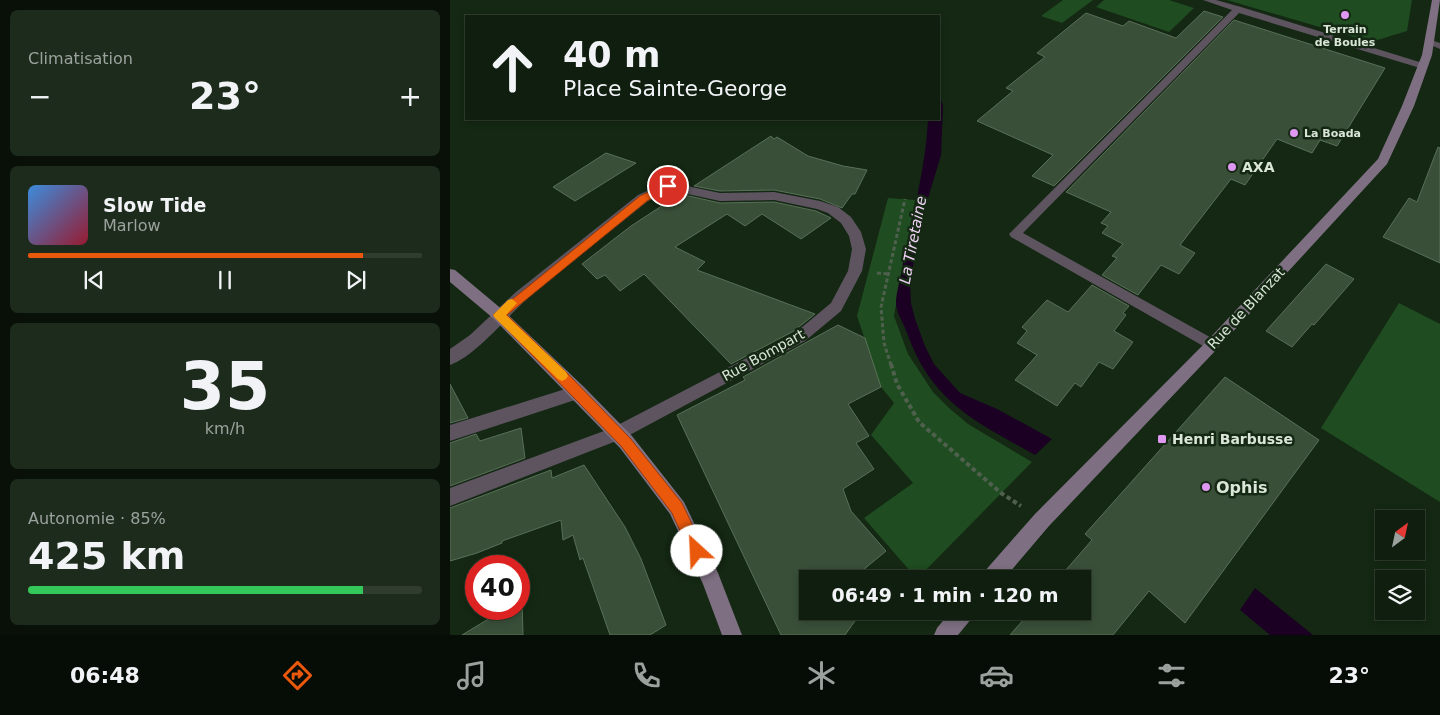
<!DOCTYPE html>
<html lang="fr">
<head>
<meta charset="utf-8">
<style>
  :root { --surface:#0f1e0e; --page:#1d2b1c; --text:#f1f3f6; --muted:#9ba29e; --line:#2f3c2e; --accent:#ea580c }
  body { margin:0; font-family:"DejaVu Sans",sans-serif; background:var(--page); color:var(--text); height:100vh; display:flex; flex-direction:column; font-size:19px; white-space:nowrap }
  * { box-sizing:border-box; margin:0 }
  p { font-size:16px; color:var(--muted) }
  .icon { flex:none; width:28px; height:28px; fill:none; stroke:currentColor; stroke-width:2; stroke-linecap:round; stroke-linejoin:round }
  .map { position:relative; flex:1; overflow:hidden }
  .side { display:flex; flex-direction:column; gap:10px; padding:10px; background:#081008; width:450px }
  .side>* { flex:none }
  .hud { position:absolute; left:15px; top:15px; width:475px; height:105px; border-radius:0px; box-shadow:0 2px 8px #0003,0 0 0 1px var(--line); background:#0f1e0e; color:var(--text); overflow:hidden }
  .needle { width:32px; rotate:33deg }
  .tools { position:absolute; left:925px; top:510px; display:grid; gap:10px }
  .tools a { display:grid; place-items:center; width:50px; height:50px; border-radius:0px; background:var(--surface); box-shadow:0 2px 8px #0003,0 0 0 1px var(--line); font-size:25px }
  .speed { position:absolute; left:15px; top:555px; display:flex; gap:10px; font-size:25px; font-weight:700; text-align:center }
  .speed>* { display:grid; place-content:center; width:65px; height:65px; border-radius:50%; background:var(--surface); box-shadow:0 2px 8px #0003,0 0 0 1px var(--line); line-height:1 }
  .speed .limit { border:8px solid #d22; background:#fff; color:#111 }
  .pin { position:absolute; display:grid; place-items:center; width:42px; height:42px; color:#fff; margin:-21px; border:2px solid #fff; border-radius:50%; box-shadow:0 1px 5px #0007 }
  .me { position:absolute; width:55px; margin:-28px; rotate:335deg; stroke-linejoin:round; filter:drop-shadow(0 0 4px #0008) }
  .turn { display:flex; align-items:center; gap:18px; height:105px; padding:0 15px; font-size:22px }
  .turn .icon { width:65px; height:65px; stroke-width:2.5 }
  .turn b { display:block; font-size:35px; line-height:42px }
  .big { font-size:38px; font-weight:700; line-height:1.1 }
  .side .tile { flex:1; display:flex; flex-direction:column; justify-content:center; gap:8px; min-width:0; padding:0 18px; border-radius:8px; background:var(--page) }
  .side .dial { align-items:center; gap:0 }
  .dial b { font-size:65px; line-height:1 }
  .song { display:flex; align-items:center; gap:15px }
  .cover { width:60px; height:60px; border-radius:8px; background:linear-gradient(135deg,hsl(210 70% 55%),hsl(350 70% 35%)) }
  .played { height:5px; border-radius:2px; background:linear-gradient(90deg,var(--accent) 85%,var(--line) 85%) }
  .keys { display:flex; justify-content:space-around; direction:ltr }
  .heat { display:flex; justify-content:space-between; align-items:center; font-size:28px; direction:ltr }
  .charge { height:8px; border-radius:4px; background:linear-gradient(90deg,#34c759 85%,var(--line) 0) }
  .trip { position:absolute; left:349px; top:570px; width:292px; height:50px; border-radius:0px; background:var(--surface); box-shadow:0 2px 8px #0003,0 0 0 1px var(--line); font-weight:700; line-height:50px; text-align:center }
  .tabs { display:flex; height:80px; justify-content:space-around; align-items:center; background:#060c06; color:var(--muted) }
  .tabs .icon { width:35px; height:35px }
  .tabs .active { color:var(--accent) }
  .tabs b { font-size:22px; color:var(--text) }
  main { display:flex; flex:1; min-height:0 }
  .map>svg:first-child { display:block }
  .green { fill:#1f4c20 }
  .water { fill:#1b0023 }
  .building { fill:#394f38; stroke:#597058 }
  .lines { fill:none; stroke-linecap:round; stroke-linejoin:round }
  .path-far1 { stroke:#4f614e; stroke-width:3; stroke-dasharray:4 2.5; stroke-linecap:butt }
  .path { stroke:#4f614e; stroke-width:4; stroke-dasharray:4.5 3; stroke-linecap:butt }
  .lane { fill:#5d5460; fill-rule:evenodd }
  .street { fill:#5d5460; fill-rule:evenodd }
  .secondary { fill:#7e7082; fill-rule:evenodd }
  .route { fill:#ea580c; stroke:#983908 }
  .slow { fill:#f59e0b }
  .poi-dot { fill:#df98f1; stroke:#142813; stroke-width:2 }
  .labels { text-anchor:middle; stroke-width:5; stroke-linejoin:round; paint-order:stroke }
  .far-poi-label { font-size:11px; font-weight:bold; fill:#d9e6d8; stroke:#142813 }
  .poi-label { font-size:14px; font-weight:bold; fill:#d9e6d8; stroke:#142813; text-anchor:start }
  .street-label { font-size:14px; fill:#d9e6d8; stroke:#142813 }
  .water-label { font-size:15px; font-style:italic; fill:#f0d3f7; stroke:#142813 }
  .near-poi-label { font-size:16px; font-weight:bold; fill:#d9e6d8; stroke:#142813; text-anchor:start }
</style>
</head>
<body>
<main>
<section class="side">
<div class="tile"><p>Climatisation</p>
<div class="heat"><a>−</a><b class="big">23°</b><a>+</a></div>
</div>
<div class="tile">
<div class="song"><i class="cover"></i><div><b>Slow Tide</b><p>Marlow</p></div></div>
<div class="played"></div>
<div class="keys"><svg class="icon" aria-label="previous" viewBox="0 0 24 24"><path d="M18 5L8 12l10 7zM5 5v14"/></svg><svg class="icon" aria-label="pause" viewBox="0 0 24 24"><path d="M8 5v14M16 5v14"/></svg><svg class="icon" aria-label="next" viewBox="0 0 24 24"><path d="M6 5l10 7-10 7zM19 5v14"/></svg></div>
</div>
<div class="tile dial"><b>35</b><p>km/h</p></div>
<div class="tile"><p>Autonomie · 85%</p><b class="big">425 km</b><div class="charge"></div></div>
</section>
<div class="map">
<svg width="990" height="635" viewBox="0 0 990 635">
  <rect width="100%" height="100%" fill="#142813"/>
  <g class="green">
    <polygon points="613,0 643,0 612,23 591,16"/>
    <polygon points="654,0 719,0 744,8 719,32 646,7"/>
    <polygon points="777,0 962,0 957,31 921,42"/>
    <polygon points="438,198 465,200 444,316 458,354 483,392 499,408 518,424 582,462 467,579 414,518 463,483 421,435 444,403 431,387 407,316"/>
    <polygon points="949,303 990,324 990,502 871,428"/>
  </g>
  <g class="water">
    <path d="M489,93L493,106L491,155L470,225L460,284L461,303L465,319L475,346L484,364L510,393L547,409L602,439L585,455C525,421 482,403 457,333C454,324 445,311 446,301C447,289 451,276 453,264C462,216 476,167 478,119H489Z"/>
    <polygon points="805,588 863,635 820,635 790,610"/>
  </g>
  <g class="building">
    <polygon points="754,11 773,17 604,186 582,176 603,155 527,121 563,91 556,88 595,57 587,53 636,13 673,26 679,21 726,38"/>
    <polygon points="784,20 935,68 887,146 870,140 862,153 827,139 795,185 781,179 730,245 745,253 729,274 711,265 688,295 652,275 667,258 662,256 673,244 652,233 658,226 651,223 661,212 616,192"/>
    <polygon points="321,136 324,139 327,137 358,156 393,166 417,170 405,194 402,194 392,208 370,199 324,190 270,191 244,186"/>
    <polygon points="988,147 990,148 990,263 933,237 959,198 967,202"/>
    <polygon points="156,153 186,163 125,201 103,187"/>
    <polygon points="230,194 270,203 324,202 366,211 381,218 351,239 312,214 295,226 277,214 225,247 255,262 247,270 365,314 344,331 281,364 194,274 170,291 155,275 147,279 132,264 181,226"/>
    <polygon points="876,264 904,279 864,325 862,324 842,347 816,331"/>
    <polygon points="642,285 679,306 673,313 676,315 664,331 683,342 663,369 649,362 631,387 625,383 607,406 565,380 587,355 567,343 577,331 572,327 597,300 618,312"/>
    <polygon points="388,325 415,338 431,387 398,404 419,436 406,443 424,469 393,489 401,511 436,551 407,575 410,579 358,579 358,611 412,611 395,635 331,635 227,415 295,380 293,377"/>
    <polygon points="775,377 869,440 735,623 699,591 663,635 560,635 581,611 632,611 632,579 608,579 642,540 635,534"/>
    <polygon points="0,384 18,418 0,423"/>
    <polygon points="71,428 75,458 0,486 0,443 26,434 30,441"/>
    <polygon points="134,465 175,527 191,559 216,625 200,635 160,635 133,558 130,560 123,535 113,540 111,520 52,541 52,543 27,553 0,561 0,508 101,470 102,478"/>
    <polygon points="72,598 73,635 12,635 55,609 69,609 69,600"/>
  </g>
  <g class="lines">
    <g class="path-far1">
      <polyline points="427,273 439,274"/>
      <polyline points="441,365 434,343 431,307 455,199"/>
    </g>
    <polyline class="path" points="441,364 447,384 469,422 551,493 571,506"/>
    <polygon class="lane" points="753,0 766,0 791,7 976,64 978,66 973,69 970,68 789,13 573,233 767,341 769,345 767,349 762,351 561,237 559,234 782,10"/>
    <g class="street">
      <polygon points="981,40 990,43 990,49 976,43"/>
      <path d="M218,182L270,193L324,192L370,201L388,207L401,217L411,232L416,249L412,271L391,311L355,341L174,438L0,506V488L162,428L345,333L381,303L398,271L402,249L399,236L391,223L378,213L367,209L324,200L270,201L219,190L198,201C157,234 115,266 76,300C56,318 25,356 0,365V349L20,335L66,292L188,195Z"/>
      <polygon points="128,385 134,387 136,392 134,397 0,441 0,425"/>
    </g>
    <g class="secondary">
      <polygon points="982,0 990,0 982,55 964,106 937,164 767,349 599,526 554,579 531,579 534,572 585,514 757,341 928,159 952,106 972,55"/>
      <polygon points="0,269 5,270 54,311 134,387 182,436 234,502 268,573 292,635 272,635 253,584 220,514 170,448 44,319 0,282"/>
      <polygon points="501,611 525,611 522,618 508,635 484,635 487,628"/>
    </g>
  </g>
  <polygon class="route" points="218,183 223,186 222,188 197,201 57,315 119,375 180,438 232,503 255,551 253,557 247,559 242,557 222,513 171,446 43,315 190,196"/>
  <polygon class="slow" points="62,299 67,303 56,315 116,372 118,376 116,379 112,381 108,379 45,318 43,315 58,300"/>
  <g class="poi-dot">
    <circle cx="895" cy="15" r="5"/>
    <circle cx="844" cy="133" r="5"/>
    <circle cx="782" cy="167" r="5"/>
    <rect x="707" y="434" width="10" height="10" rx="2.5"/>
    <circle cx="756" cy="487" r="5"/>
  </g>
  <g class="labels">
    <g class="far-poi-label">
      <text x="895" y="33">Terrain<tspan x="895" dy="13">de Boules</tspan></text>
      <text x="854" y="137" text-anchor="start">La Boada</text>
    </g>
    <g class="poi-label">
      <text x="792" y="172">AXA</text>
      <text x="722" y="444">Henri Barbusse</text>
    </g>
    <g class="street-label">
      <text transform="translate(796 308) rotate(-47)" y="5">Rue de Blanzat</text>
      <text transform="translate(313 355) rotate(-29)" y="5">Rue Bompart</text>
    </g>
    <g class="water-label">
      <text transform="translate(463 240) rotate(-79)" y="5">La Tiretaine</text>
    </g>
    <g class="near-poi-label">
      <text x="766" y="493">Ophis</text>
    </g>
  </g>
</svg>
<div class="tools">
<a><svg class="needle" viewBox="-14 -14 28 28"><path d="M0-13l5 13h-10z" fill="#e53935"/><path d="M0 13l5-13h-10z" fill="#9ba29e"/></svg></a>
<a><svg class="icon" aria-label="layers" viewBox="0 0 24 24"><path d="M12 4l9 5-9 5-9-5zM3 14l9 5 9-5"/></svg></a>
</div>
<div class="speed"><div class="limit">40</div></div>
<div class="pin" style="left:218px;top:186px;background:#d93025"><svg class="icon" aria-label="arrive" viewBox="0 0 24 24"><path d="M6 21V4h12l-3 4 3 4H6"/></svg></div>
<svg class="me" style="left:247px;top:551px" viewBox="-20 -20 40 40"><circle r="19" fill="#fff"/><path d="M0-13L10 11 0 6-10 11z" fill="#ea580c"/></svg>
<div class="trip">06:49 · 1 min · 120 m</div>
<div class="hud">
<div class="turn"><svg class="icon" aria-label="ahead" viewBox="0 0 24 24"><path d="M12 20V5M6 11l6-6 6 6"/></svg><div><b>40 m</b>Place Sainte-George</div></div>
</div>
</div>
</main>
<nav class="tabs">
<b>06:48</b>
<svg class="icon active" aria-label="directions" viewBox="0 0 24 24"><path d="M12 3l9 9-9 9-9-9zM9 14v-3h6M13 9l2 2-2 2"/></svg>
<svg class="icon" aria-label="music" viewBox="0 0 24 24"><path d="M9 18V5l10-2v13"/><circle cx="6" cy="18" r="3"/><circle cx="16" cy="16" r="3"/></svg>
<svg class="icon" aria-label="phone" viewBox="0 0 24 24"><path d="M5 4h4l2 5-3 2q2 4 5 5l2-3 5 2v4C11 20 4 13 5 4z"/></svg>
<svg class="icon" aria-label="climate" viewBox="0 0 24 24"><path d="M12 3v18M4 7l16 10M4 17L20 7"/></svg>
<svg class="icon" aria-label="car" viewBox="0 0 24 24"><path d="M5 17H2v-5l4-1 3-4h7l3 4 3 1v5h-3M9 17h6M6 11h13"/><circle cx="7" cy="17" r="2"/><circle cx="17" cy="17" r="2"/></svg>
<svg class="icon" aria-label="filters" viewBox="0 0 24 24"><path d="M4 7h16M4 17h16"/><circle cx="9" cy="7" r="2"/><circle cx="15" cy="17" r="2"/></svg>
<b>23°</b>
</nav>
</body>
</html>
